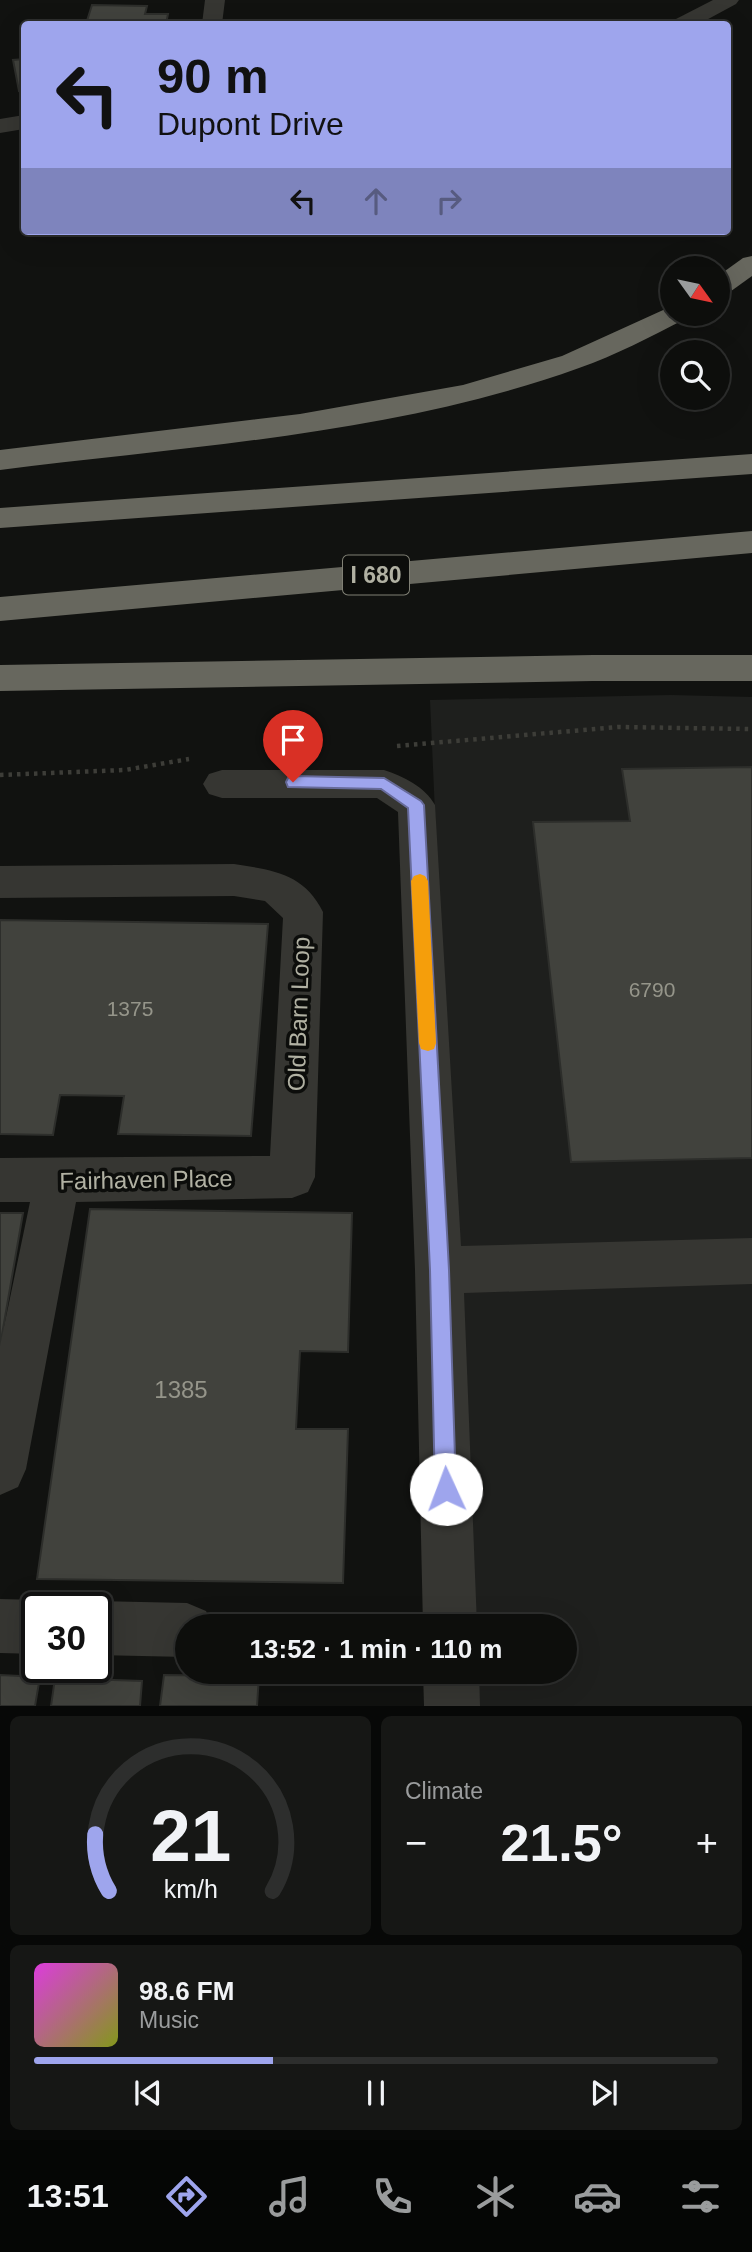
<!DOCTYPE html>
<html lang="en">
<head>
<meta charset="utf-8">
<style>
  :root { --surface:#0d0e0c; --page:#161715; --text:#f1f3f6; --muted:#9a9c9d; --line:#2d2e2d; --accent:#9ea5ed }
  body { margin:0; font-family:Arial,sans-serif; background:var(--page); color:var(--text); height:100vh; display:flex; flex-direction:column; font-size:26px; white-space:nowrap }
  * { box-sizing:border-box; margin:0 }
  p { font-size:23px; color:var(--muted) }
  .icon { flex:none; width:38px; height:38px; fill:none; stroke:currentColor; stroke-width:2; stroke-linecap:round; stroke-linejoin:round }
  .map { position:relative; height:1706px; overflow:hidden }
  .panel { display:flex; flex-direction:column; gap:10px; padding:10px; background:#070807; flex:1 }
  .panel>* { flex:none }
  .top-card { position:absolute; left:21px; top:21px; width:710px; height:214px; border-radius:7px; box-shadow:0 7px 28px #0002,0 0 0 2px var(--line); background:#9ea5ed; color:#111; overflow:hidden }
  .needle { width:46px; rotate:123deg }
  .buttons { position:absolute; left:660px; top:256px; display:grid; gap:14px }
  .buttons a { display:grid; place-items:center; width:70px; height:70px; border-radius:50%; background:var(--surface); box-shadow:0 7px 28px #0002,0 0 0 2px var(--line); font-size:35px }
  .speed { position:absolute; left:21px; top:1592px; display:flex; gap:14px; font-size:35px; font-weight:700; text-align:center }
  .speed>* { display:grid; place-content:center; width:91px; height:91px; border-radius:50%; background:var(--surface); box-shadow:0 7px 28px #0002,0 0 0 2px var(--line); line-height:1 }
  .speed .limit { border:4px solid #111; border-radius:10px; background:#fff; color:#111 }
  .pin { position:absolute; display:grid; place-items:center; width:60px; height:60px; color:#fff; margin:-72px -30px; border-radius:50% 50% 50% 0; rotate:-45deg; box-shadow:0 0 7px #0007 }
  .pin .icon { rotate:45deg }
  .me { position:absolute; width:77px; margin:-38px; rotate:358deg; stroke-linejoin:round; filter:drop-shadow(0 0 5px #0008) }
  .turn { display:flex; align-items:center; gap:24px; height:147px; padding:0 21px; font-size:32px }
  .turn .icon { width:91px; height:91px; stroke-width:2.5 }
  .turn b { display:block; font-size:49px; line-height:60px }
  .lanes { display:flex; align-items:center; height:66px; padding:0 21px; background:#0003; justify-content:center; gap:35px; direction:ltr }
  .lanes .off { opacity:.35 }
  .big { font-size:52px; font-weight:700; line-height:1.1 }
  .panel .tile { flex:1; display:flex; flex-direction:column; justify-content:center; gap:10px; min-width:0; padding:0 24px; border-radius:10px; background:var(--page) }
  .panel .dial { align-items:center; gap:0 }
  .dial svg { height:182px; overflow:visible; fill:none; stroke:var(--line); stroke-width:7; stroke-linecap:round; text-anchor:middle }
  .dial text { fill:var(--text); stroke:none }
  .song { display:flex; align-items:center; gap:21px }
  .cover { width:84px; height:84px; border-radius:10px; background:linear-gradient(135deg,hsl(300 70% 55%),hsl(70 70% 35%)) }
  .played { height:7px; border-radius:4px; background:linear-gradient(90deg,var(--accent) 35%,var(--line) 35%) }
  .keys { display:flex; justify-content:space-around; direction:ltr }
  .heat { display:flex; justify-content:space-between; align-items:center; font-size:38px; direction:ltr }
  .panel .tiles { flex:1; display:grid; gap:10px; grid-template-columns:1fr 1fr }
  .tile:last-child { grid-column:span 2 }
  .trip { position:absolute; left:175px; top:1614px; width:402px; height:70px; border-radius:35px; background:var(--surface); box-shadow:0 7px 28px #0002,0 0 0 2px var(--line); font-weight:700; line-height:70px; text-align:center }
  .tabs { display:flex; height:112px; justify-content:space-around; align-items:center; background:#050605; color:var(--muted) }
  .tabs .icon { width:49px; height:49px }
  .tabs .active { color:var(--accent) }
  .tabs b { font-size:32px; color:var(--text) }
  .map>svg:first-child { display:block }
  .built { fill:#1e1f1d }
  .building { fill:#41423d; stroke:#2d2e2b; stroke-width:2 }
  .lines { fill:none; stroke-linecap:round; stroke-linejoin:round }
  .path { stroke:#3d3d38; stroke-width:4.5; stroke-dasharray:3.5 5; stroke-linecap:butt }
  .minor { fill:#363632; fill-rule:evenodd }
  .highway { fill:#67675e; fill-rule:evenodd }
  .route { fill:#9ea5ed; stroke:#676b9a; stroke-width:2 }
  .slow { fill:#f59e0b }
  .labels { text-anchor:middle; stroke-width:7; stroke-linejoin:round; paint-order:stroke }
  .number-label { font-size:21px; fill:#95958a }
  .shield { fill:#0c0d0b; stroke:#808075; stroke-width:2 }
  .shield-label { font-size:23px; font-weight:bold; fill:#b1b1a3 }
  .street-label { font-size:24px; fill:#b1b1a3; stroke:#0c0d0b }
  .near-number-label { font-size:24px; fill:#95958a }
</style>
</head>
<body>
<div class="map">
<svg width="752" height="1706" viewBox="0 0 752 1706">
  <rect width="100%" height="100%" fill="#111210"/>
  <polygon class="built" points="671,695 752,697 752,1706 474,1706 473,1671 565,1671 565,1626 471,1626 430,700"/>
  <g class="building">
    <polygon points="92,5 147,6 145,14 168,14 166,24 86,24"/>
    <polygon points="24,59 24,90 19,91 13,60"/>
    <polygon points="752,767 752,1158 571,1162 533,822 630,821 622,769"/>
    <polygon points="0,920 268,924 251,1136 118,1134 124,1096 60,1095 53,1135 0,1134"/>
    <polygon points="90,1209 352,1213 348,1352 300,1351 296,1429 348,1429 343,1583 37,1579"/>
    <polygon points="0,1213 23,1213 0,1346"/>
    <polygon points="0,1675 40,1677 35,1706 0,1706"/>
    <polygon points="164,1675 259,1676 257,1706 160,1706"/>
    <polygon points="55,1678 142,1681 140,1706 51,1706"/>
  </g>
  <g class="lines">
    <g class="path">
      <polyline points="397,746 618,727 752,729"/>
      <polyline points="0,775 125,770 189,759"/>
    </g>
    <g class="minor">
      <polygon points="205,0 225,0 222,24 202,24"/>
      <polygon points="713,0 739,0 736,4 699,24 673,24 676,19"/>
      <polygon points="24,115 24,129 0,133 0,119"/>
      <path d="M222,770H384C403,776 425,787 435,805L461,1246L752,1238V1284L464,1293L477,1626H423L415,1270L398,812L377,798H222L209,794L203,784L209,774Z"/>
      <path d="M234,864C272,870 304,873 323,912L315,1177L308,1192L292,1198L76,1202L26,1469L18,1487L0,1495V1346L30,1202H0V1158L270,1156L283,918L265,901L234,896L0,898V866Z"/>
      <polygon points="0,1599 37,1600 56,1608 37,1608 37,1654 0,1653"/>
      <polygon points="96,1601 187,1603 206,1611 213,1626 187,1626 187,1657 96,1655 96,1608 78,1608"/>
      <polygon points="423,1671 479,1671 480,1706 424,1706"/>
    </g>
    <g class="highway">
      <polygon points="752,256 752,276 727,294 718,296 718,276 743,258"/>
      <path d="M672,306V313H688L685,319C650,337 616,355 579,368C397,434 191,446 0,470V450L300,414L463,385L562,356Z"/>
      <polygon points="752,454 752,474 0,528 0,508"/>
      <polygon points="752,531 752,553 0,621 0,597"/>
      <polygon points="593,655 752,655 752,681 593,681 0,691 0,665"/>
    </g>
  </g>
  <polygon class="route" points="293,776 384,778 421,801 424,805 449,1270 456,1489 453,1496 446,1500 438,1496 435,1489 430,1270 408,808 381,789 288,787 286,782 288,778"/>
  <polygon class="slow" points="420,874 425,876 428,881 436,1043 434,1049 428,1051 421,1049 419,1043 411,881 414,876"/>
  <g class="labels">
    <g class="number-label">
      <text x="652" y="997">6790</text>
      <text x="130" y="1016">1375</text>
    </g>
    <rect class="shield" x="343" y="555.5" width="66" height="39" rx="5"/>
    <g class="shield-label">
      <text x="376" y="583">I 680</text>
    </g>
    <g class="street-label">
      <text transform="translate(299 1014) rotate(-88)" y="8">Old Barn Loop</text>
      <text transform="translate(146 1180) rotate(-1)" y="8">Fairhaven Place</text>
    </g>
    <g class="near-number-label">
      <text x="181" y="1398">1385</text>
    </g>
  </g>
</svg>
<div class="buttons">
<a><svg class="needle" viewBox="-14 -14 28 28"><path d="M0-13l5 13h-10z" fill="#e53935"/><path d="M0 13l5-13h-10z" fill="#9a9c9d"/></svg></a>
<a><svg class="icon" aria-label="search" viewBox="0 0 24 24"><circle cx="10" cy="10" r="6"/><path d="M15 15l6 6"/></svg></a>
</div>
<div class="speed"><div class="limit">30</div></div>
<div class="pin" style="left:293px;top:782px;background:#d93025"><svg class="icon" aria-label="arrive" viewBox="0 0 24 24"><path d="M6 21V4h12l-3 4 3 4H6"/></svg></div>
<svg class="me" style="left:446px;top:1489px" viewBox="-20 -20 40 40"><circle r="19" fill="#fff"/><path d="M0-13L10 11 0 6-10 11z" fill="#9ea5ed"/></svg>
<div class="trip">13:52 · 1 min · 110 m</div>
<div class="top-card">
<div class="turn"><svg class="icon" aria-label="left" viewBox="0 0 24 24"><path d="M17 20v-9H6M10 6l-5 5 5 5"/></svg><div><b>90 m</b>Dupont Drive</div></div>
<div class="lanes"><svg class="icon" aria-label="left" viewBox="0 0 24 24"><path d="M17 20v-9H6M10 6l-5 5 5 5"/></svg><svg class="icon off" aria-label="ahead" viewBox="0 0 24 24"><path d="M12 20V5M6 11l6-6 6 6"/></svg><svg class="icon off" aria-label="right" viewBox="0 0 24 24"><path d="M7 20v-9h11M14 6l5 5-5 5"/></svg></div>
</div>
</div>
<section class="panel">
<div class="tiles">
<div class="tile dial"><svg viewBox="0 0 100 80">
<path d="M14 69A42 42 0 1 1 86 69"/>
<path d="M14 69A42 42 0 0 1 8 44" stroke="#9ea5ed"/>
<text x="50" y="56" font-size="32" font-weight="700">21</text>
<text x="50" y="72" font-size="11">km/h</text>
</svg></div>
<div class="tile"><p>Climate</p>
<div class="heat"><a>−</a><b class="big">21.5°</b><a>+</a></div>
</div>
<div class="tile">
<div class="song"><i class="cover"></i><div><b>98.6 FM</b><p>Music</p></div></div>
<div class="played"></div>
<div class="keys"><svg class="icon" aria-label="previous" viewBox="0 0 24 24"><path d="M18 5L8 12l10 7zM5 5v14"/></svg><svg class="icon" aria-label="pause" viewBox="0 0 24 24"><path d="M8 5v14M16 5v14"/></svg><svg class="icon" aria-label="next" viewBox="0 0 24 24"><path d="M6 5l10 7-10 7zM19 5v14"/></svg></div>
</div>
</div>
</section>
<nav class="tabs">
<b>13:51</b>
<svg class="icon active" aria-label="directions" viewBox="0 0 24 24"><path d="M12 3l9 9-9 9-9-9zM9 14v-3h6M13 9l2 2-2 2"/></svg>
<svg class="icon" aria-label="music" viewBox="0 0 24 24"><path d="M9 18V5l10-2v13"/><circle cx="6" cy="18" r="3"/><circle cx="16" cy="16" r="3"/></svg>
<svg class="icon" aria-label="phone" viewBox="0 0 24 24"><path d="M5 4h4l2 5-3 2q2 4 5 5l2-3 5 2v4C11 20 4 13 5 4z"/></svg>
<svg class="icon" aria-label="climate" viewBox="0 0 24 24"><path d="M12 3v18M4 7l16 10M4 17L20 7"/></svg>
<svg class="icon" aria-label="car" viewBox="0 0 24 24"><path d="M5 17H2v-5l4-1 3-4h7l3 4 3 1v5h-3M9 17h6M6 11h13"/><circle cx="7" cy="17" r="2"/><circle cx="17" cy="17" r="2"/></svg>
<svg class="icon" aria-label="filters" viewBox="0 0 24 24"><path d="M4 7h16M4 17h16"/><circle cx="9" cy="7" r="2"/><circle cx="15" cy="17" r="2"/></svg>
</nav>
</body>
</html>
